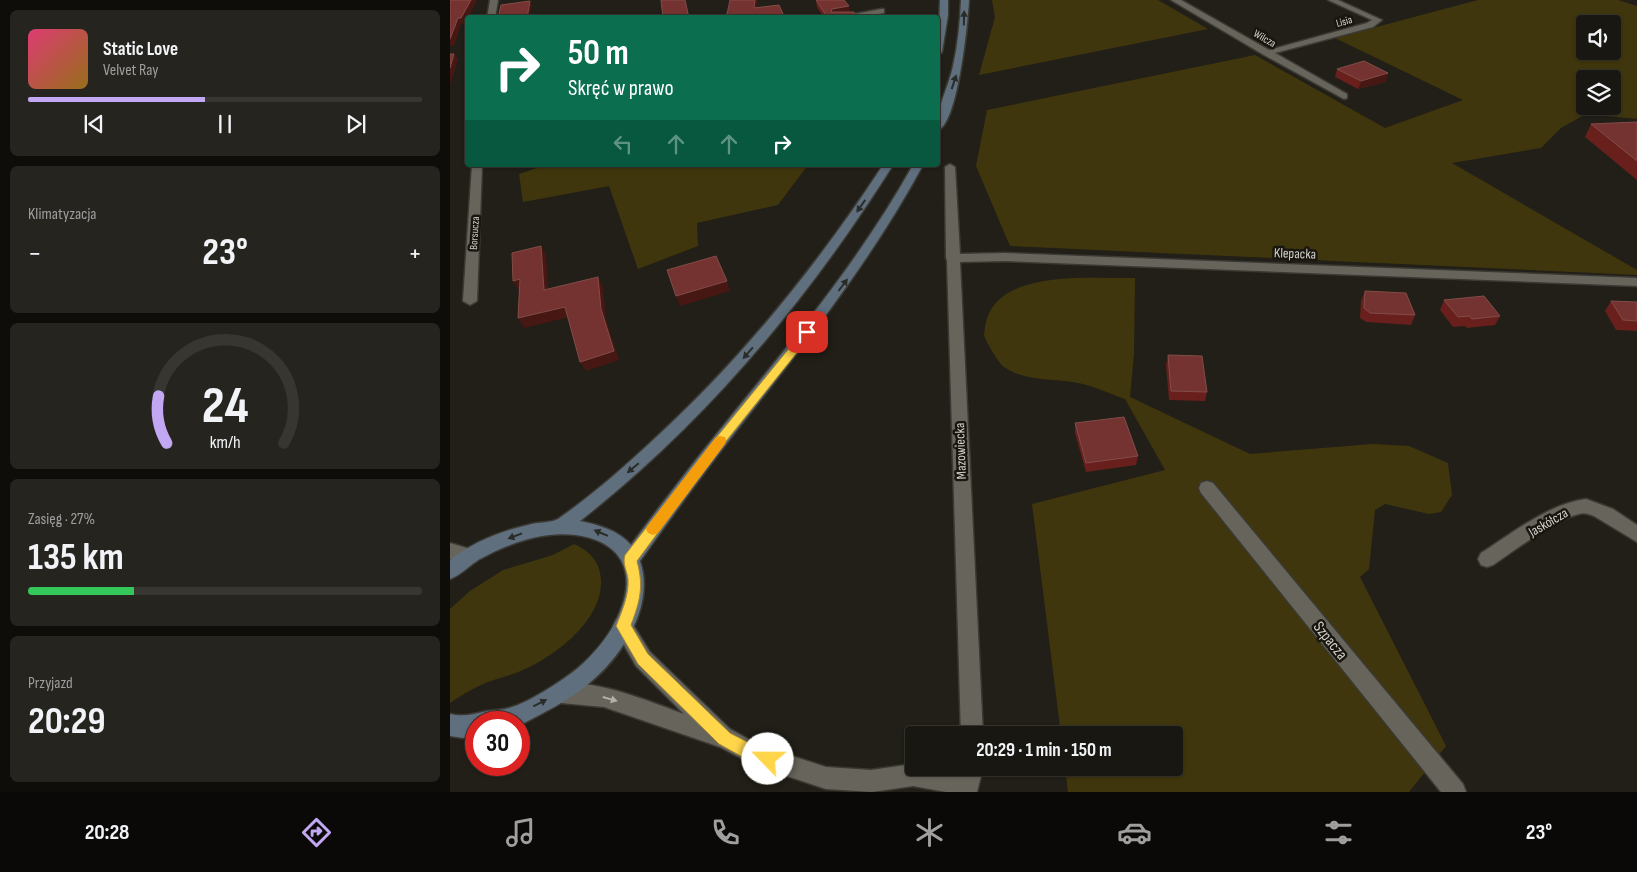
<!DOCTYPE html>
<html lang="pl">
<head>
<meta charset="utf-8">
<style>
  :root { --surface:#191711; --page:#26241f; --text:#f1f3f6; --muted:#9f9f9f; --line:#373631; --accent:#c2a8f2 }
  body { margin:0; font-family:"Sofia Sans Condensed",sans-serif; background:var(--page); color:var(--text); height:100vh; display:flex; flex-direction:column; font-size:19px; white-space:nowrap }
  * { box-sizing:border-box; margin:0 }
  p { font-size:16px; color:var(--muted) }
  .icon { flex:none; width:28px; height:28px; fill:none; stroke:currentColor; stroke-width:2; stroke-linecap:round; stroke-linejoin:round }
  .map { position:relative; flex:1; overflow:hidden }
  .panel { display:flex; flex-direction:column; gap:10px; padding:10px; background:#0e0d09; width:450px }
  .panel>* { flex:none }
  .guide { position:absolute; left:15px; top:15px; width:475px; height:152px; border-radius:5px; box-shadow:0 1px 4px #0004,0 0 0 1px var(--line); background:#0b6e4f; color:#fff; overflow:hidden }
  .tools { position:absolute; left:1126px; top:15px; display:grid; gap:10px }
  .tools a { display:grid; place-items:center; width:45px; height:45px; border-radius:5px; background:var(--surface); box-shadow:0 1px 4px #0004,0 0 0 1px var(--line); font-size:25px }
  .speed { position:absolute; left:15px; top:711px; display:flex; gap:10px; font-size:25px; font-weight:700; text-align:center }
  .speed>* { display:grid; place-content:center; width:65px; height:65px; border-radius:50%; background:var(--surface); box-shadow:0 1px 4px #0004,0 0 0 1px var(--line); line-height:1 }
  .speed .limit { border:8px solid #d22; background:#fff; color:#111 }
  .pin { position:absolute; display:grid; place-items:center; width:42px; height:42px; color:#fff; margin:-21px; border-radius:10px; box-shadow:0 2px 8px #0006 }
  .me { position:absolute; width:55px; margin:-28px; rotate:293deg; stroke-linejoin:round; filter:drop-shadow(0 0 4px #0008) }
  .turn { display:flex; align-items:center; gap:18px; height:105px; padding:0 20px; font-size:22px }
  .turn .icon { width:65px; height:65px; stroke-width:2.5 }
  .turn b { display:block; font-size:35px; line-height:42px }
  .lanes { display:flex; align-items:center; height:48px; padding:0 20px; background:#0003; justify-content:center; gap:25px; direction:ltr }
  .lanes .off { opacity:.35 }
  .big { font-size:38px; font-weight:700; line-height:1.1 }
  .panel .tile { flex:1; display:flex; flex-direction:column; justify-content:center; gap:8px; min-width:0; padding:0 18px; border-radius:8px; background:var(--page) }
  .panel .dial { align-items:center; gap:0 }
  .dial svg { height:130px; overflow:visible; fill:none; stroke:var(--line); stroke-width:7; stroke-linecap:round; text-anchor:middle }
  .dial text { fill:var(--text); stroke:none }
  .song { display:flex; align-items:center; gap:15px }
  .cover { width:60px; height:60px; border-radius:8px; background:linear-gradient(135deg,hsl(340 70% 55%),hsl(40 70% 35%)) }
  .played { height:5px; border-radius:2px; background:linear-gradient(90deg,var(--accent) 45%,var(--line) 45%) }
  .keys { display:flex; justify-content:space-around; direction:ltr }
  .heat { display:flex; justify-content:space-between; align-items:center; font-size:28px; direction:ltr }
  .charge { height:8px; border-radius:4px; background:linear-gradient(90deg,#34c759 27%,var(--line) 0) }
  .trip { position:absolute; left:455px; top:726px; width:278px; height:50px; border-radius:5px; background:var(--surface); box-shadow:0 1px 4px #0004,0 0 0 1px var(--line); font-weight:700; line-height:50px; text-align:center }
  .tab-bar { display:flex; height:80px; justify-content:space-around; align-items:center; background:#0a0907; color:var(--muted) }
  .tab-bar .icon { width:35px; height:35px }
  .tab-bar .active { color:var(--accent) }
  .tab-bar b { font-size:22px; color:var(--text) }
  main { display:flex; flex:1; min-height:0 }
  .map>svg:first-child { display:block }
  .green { fill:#40360d; fill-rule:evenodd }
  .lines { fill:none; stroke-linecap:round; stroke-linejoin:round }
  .street-casing { stroke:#3b3933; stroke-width:3 }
  .secondary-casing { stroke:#3b3933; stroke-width:3 }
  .street { fill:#67655b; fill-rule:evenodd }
  .secondary { fill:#5f6f7e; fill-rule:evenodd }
  .wall { fill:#69201d }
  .shaded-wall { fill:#471813 }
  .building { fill:#743330; stroke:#834c48 }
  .oneway { fill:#2a2c2a }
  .oneway2 { fill:#b3b1aa }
  .route { fill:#ffd54a; stroke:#a68a30 }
  .slow { fill:#f59e0b }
  .labels { text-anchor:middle; stroke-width:5; stroke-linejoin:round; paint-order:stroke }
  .far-street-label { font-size:11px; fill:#d3d2cc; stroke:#18160e }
  .street-label { font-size:14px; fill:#d3d2cc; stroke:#18160e }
  .near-street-label { font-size:16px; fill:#d3d2cc; stroke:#18160e }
</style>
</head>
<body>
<main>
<section class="panel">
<div class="tile">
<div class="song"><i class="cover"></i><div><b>Static Love</b><p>Velvet Ray</p></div></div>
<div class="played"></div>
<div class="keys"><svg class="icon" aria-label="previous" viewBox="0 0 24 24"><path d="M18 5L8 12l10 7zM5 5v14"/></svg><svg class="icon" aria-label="pause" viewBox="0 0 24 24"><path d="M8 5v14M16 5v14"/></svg><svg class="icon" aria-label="next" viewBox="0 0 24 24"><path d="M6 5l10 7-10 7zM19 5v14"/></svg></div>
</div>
<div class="tile"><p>Klimatyzacja</p>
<div class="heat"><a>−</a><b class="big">23°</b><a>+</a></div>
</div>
<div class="tile dial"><svg viewBox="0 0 100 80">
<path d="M14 69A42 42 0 1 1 86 69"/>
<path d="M14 69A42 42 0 0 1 9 40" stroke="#c2a8f2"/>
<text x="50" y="56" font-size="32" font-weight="700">24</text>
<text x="50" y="72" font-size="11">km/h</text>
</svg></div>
<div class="tile"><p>Zasięg · 27%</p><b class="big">135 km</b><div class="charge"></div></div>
<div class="tile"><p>Przyjazd</p><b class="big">20:29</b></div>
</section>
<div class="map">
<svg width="1187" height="792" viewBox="0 0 1187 792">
  <rect width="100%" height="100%" fill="#211f17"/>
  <g class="green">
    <polygon points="542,0 708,0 758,29 529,75 545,17"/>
    <path d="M1028,0H1168L1187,6V119L1136,114L1111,128L1091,148L1002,163L1187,270V275L560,246L526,166L537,110L805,55L935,128L1013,100L885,38ZM1135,24H1162V51H1135ZM1135,79H1162V106H1135Z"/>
    <polygon points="96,165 358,165 328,205 247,223 248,246 188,269 159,186 73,202 69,174"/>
    <path d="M685,278L684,354L680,397L800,454L922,444L959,446L998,463L1002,495L991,512L979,514L935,504L925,510L919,569L910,577L996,746L959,792H618L615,768H724V735H611L582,504L715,470L675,399C660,394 644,386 628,383C603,378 576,382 554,367C549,364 535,340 534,335C534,332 535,330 535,327C544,267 642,279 685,278Z"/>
    <path d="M124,544C141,552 150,562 151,581C152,623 100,660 66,673C51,678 37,681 23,689C15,693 7,698 0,703V609L20,591L53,570L103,555Z"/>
  </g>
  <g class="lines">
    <g class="street-casing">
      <g id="street">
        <polygon points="40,0 48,0 45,18 37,18"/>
        <polygon points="721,0 731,0 819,50 917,23 922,20 878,0 888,0 932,20 923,27 825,53 897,94 897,98 894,99 814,55"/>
        <polygon points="431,9 434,9 434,13 406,18 384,18"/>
        <polygon points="500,164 505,167 510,254 555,253 1187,278 1187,286 555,261 510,262 533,735 511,735 497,260 496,258 495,167"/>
        <polygon points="22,165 32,165 27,301 20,305 13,301"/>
        <polygon points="757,481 763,483 1013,784 1016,792 991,792 751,493 749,488 751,483"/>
        <path d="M1136,499L1163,509L1187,525V542L1144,516C1139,514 1134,512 1129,514C1105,520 1065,550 1043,565L1037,567L1031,565L1028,559L1031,553C1061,534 1100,503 1136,499Z"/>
        <polygon points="0,543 27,551 30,556 27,561 21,564 0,559"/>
        <path d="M173,617L180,620L200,652L280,729L309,745L376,767L421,770L463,764L464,768L498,769L509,774L511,768H533L527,792H496L463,786L422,792L376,789L304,765L270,747L154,707L111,703L104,700L101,693L104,686C134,674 204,703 234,714L186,666L163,626L166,620Z"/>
      </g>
    </g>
    <g class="secondary-casing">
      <g id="secondary">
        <polygon points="490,0 498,0 498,15 492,52 488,55"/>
        <path d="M511,0H519C518,21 508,124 488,130C485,110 499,86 503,66C508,44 510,22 511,0Z"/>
        <path d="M433,165H443C358,300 256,422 130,521C149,525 168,530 181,545C215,499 250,454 286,410C351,330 412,256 463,165H473C424,256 361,336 297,417C260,464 225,512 190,561C206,608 169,662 132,689C115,702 95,712 76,722L69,725V722H26V734L13,738L0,736V714C14,717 24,714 37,711C44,710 52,710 59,708C78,703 112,681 128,668C144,654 161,634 169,614C196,552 146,527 92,536C69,540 48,549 28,560C19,566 11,575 0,579V560C23,542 51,531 78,525C87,522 101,523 108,519C141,496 172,469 201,442C291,360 366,267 433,165Z"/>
      </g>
    </g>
    <use href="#street" class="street"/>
    <use href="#secondary" class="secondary"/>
  </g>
  <g class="wall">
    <polygon points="366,0 400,12 407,18 374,18 367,7"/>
    <polygon points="887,69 938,73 935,82 908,89 885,77"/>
    <polygon points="1187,122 1187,180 1135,137 1141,124"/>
    <polygon points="915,291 965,315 961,325 916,322 910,318 911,301"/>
    <polygon points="994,300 1050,316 1045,325 1017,328 1015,326 1003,327 990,310"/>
    <polygon points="1161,301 1187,302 1187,331 1166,330 1155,311"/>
    <polygon points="718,355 757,392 755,401 719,400 716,365"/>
    <polygon points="625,423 688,456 686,465 636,472 625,433"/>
  </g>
  <g class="shaded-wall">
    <polygon points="21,0 27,0 15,24 11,24 4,46 0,46 0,39 8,18"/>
    <polygon points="305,0 308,0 306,17 304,8"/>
    <polygon points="80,1 82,5 79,18 77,18"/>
    <polygon points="399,6 400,13 381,12 382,9"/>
    <polygon points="4,54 8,60 0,86 0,68"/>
    <polygon points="938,73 935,82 908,89 911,81"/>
    <polygon points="91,246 96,255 99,300 94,290"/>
    <polygon points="148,277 153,287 156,319 169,360 136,371 130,362 151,309"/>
    <polygon points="70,279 76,288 68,290 63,281"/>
    <polygon points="277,281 280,291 230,306 226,296"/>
    <polygon points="115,307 120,317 74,328 68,318"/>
  </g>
  <g class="building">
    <polygon points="0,0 21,0 11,18 8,18 0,39"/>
    <polygon points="211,0 235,0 239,18 213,18"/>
    <polygon points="280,0 305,0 304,8 329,5 335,18 258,18 277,14"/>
    <polygon points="366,0 394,0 399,6 382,9 381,12 404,12 407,18 378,18"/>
    <polygon points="80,1 77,18 48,18 51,5"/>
    <polygon points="0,54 4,54 0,68"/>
    <polygon points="914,61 938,73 911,81 887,69"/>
    <polygon points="1187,122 1187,161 1141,124"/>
    <polygon points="91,246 94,290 148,277 151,309 164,351 130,362 115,307 68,318 70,279 63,281 62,253"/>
    <polygon points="266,256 277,281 226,296 217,270"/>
    <polygon points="915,291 956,293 965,315 920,313 914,308"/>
    <polygon points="1034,296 1050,316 1022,319 1019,316 1008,317 994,300"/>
    <polygon points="1161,301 1187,302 1187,321 1173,320"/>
    <polygon points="718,355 752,356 757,392 721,391"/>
    <polygon points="674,417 688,456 636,463 625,423"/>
  </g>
  <defs><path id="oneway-solid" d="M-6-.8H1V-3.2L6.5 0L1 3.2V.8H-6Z" transform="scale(1.25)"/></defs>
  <g class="oneway">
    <use href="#oneway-solid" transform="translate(514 18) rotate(-89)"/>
    <use href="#oneway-solid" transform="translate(504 82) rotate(-72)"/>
    <use href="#oneway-solid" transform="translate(411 206) rotate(125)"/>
    <use href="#oneway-solid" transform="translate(393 285) rotate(-53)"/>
    <use href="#oneway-solid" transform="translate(298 353) rotate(131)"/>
    <use href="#oneway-solid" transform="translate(183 468) rotate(140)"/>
    <use href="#oneway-solid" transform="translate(151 533) rotate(-157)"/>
    <use href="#oneway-solid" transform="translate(65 536) rotate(159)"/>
    <use href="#oneway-solid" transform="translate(90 703) rotate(-27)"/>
  </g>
  <use class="oneway2" href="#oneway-solid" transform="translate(160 699) rotate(16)"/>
  <path class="route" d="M357,329L361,330L362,332L361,335L269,450L187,561C194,587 190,601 181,625L198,654L280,733L307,747L323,753L326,759L323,765L318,767L298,760L269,744L188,664L166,626C172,611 179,595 178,579C177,571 172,563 175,555L261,444L354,330Z"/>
  <polygon class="slow" points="270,436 275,437 276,440 275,444 208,533 203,535 198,533 196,529 198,525 266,437"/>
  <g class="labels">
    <g class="far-street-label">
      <text transform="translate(894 21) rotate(-15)" y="4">Lisia</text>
      <text transform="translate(815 38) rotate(30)" y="4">Wilcza</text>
      <text transform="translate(24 233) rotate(-87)" y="4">Borsucza</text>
    </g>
    <g class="street-label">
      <text transform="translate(845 253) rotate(2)" y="5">Klepacka</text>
      <text transform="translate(510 451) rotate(-92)" y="5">Mazowiecka</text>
      <text transform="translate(1098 522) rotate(-30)" y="5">Jaskółcza</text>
    </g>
    <g class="near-street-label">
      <text transform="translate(881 640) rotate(51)" y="6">Szpacza</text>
    </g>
  </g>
</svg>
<div class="tools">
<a><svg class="icon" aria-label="sound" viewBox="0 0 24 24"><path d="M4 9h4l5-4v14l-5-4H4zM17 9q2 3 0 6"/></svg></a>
<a><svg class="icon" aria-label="layers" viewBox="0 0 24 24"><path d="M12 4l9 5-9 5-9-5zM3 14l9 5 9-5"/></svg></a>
</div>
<div class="speed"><div class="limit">30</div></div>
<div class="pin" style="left:357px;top:332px;background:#d93025"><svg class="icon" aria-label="arrive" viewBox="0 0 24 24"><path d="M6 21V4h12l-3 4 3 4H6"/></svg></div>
<svg class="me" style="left:318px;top:759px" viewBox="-20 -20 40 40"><circle r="19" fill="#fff"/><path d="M0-13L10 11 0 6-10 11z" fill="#ffd54a"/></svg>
<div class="trip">20:29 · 1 min · 150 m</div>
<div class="guide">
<div class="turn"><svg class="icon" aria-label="right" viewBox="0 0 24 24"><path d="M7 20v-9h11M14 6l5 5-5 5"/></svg><div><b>50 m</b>Skręć w prawo</div></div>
<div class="lanes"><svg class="icon off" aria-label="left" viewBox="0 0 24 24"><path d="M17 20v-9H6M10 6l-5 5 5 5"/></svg><svg class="icon off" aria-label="ahead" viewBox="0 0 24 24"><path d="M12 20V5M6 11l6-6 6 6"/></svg><svg class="icon off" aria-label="ahead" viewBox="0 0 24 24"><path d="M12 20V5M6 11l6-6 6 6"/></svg><svg class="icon" aria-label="right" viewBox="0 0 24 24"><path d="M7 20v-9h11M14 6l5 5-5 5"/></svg></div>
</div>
</div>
</main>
<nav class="tab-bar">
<b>20:28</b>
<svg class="icon active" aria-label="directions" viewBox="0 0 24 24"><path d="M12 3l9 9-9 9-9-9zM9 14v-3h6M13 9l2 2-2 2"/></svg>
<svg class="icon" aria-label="music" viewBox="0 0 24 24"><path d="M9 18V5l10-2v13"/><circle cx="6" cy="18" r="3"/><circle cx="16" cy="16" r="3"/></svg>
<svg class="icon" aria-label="phone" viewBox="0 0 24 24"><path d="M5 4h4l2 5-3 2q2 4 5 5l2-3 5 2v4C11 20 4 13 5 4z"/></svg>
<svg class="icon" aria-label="climate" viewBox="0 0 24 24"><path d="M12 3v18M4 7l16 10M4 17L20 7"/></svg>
<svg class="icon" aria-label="car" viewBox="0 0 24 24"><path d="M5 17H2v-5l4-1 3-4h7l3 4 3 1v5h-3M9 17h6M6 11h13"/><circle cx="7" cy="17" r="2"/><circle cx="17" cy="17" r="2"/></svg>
<svg class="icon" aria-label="filters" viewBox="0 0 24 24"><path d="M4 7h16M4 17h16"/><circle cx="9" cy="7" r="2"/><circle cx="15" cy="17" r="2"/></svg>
<b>23°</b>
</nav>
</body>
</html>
